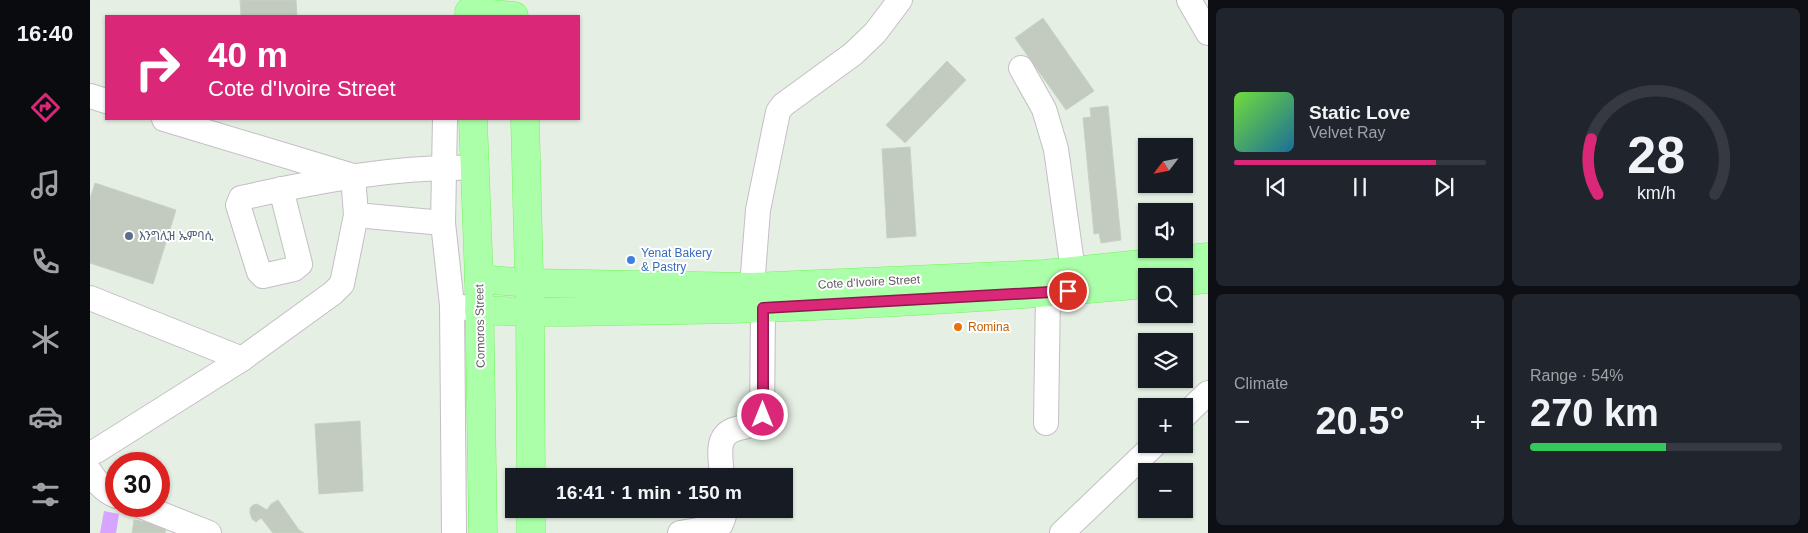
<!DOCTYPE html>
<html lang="en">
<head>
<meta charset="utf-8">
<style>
  :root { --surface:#171b24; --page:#20242c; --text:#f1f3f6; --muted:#9ea1a6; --line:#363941; --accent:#db2777 }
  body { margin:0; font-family:Arial,"Noto Sans Ethiopic",sans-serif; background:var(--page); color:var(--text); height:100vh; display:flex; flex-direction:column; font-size:19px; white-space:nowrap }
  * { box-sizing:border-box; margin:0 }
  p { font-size:16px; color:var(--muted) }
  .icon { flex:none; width:28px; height:28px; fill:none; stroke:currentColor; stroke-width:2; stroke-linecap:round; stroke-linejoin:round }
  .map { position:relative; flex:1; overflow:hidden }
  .panel { display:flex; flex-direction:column; gap:8px; padding:8px; background:#0d0f14; width:600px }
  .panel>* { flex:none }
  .hud { position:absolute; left:15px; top:15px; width:475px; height:105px; border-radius:0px; box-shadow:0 1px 4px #0004; background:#db2777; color:#fff; overflow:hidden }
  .needle { width:32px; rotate:238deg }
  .tools { position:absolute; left:1048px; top:138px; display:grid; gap:10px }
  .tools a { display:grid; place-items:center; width:55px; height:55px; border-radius:0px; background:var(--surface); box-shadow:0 1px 4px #0004; font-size:25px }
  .speed { position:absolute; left:15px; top:452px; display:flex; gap:10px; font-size:25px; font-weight:700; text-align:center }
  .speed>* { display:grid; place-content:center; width:65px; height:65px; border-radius:50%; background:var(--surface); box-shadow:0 1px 4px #0004; line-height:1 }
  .speed .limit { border:8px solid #d22; background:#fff; color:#111 }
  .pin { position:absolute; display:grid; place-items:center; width:42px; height:42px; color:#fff; margin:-21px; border:2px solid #fff; border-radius:50%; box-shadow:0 1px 5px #0007 }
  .me { position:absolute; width:55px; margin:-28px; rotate:0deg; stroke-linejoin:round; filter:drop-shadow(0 0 4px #0008) }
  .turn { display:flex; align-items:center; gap:18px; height:105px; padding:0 20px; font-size:22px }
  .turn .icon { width:65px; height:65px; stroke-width:2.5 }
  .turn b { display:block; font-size:35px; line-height:42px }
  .big { font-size:38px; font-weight:700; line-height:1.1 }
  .panel .widget { flex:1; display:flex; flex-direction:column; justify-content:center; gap:8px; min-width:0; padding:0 18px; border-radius:8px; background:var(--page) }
  .panel .dial { align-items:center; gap:0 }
  .dial svg { height:130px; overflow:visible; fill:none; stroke:var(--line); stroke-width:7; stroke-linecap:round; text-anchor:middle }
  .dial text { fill:var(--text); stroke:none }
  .song { display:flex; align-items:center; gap:15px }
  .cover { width:60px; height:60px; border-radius:8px; background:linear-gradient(135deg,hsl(100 70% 55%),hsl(200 70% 35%)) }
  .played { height:5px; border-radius:2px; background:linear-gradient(90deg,var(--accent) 80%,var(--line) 80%) }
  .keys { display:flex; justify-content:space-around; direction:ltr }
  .heat { display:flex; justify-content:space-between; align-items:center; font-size:28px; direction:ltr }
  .charge { height:8px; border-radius:4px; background:linear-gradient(90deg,#34c759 54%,var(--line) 0) }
  .panel .tiles { flex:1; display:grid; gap:8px; grid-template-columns:repeat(2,1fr) }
  .trip { position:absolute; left:415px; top:468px; width:288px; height:50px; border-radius:0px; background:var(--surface); box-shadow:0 1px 4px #0004; font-weight:700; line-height:50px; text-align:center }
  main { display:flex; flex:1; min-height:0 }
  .tabs { display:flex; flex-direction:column; width:90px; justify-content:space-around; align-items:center; background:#090b0e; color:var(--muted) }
  .tabs .icon { width:35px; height:35px }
  .tabs .on { color:var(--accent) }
  .tabs b { font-size:22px; color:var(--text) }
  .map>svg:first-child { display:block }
  .water { fill:#d7a4ff }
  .building { fill:#c3cac0; stroke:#c5d4c2 }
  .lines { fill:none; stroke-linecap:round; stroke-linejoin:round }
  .minor-casing { stroke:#c4bec5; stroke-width:26 }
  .major-casing { stroke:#6ff557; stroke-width:29 }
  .minor { stroke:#fff; stroke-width:24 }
  .major { stroke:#acffa9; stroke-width:28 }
  .route-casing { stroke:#8e194d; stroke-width:12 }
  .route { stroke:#db2777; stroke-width:9 }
  .service-dot { fill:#5c6f8a; stroke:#fff; stroke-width:2 }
  .shop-dot { fill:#3f7fe0; stroke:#fff; stroke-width:2 }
  .food-dot { fill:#e8710a; stroke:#fff; stroke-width:2 }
  .labels { text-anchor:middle; stroke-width:4; stroke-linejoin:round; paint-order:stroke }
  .service-label { font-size:12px; fill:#4e5e75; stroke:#fff; text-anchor:start }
  .shop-label { font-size:12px; fill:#366cbe; stroke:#fff; text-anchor:start }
  .street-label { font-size:12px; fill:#625c65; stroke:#fff }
  .food-label { font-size:12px; fill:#c56008; stroke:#fff; text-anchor:start }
</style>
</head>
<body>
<main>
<nav class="tabs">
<b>16:40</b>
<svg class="icon on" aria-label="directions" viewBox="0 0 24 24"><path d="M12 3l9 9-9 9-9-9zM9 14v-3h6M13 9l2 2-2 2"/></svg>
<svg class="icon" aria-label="music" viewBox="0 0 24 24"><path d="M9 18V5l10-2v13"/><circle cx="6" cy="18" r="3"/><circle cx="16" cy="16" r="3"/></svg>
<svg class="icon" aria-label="phone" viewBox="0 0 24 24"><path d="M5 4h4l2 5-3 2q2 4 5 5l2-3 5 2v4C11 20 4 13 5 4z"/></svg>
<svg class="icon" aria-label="climate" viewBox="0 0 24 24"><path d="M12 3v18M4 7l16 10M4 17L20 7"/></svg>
<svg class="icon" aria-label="car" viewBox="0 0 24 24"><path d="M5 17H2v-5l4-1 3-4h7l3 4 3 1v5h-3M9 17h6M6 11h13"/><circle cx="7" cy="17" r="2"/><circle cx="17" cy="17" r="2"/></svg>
<svg class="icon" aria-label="filters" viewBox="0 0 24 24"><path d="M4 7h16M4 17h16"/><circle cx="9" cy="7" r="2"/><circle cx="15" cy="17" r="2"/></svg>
</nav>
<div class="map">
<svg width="1118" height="533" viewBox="0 0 1118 533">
  <rect width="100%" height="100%" fill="#e5efe4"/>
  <polygon class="water" points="14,511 29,514 26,533 10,533"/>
  <g class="building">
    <polygon points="150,0 206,0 207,16 151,16"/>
    <polygon points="953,18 1004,91 976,110 925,38"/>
    <polygon points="857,61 876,80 815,143 796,125"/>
    <polygon points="1018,106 1031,240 1011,243 1009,233 1004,234 993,118 1001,117 1000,108"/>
    <polygon points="820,147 826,236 797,238 792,149"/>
    <polygon points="5,183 86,210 63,284 0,263 0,199"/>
    <polygon points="270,421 273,491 229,494 225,424"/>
    <polygon points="188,500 209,530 214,533 183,533 171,518 166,522 162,519 160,513 160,508 163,505 167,504 177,510 181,504"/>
    <polygon points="44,520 76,525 75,533 42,533"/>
  </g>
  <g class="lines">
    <g class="minor-casing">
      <g id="minor">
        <polyline points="1099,0 1118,33"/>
        <polyline points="931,68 954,109 966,149 983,271"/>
        <polyline points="0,96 16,101"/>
        <path d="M191,189L210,264L204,269L173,276L169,272L148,205L151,198C227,181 306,166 385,168"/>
        <polyline points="266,215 353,223 362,305 377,308"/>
        <polyline points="353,223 355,119"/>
        <polyline points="662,287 668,210 688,112 693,105 763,54 785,33 810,0"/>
        <polyline points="0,298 152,359"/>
        <polyline points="362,305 364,533"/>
        <polyline points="1094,416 1118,393"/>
        <polyline points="956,423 958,293"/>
        <polyline points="0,453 6,451 152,359 243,293 252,284 266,215 263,176 74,119"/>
        <path d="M0,472C7,483 14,491 26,496"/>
        <path d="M632,476C631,459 624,435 646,429C656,426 664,425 672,420L673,308"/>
        <polyline points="51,506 119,533"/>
        <polyline points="590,533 619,528 631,524 634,516 634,509"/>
        <polyline points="972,533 1065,444"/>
      </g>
    </g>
    <g class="major-casing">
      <g id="major">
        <polyline points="379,12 424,16"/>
        <polyline points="383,119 389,279 393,533"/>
        <polyline points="435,119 440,313 441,476"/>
        <polyline points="389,279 439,283 662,287 954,274 1118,257"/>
        <polyline points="1094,281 1118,279"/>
        <path d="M389,310C457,314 525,311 593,310C747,307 902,298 1056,284"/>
        <polyline points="441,509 441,533"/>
      </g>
    </g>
    <use href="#minor" class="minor"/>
    <use href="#major" class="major"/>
  </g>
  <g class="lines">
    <g class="route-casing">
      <polyline id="route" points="673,415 673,308 978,291"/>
    </g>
    <use href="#route" class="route"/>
  </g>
  <circle class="service-dot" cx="39" cy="236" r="5"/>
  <circle class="shop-dot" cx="541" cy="260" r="5"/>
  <circle class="food-dot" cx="868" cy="327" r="5"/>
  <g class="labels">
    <g class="service-label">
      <text x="49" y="240">እንግሊዝ ኤምባሲ</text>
    </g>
    <g class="shop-label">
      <text x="551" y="257">Yenat Bakery<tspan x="551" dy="14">&amp; Pastry</tspan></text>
    </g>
    <g class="street-label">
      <text transform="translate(779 282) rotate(-3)" y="4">Cote d'Ivoire Street</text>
      <text transform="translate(390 326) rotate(-91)" y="4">Comoros Street</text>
    </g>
    <g class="food-label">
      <text x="878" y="331">Romina</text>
    </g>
  </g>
</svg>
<div class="tools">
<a><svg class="needle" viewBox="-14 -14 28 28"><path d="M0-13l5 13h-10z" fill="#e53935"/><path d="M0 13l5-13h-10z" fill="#9ea1a6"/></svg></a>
<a><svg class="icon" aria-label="sound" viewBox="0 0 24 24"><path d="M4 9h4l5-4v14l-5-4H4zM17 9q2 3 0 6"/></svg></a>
<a><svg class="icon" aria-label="search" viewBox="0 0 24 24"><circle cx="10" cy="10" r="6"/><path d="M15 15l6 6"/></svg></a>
<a><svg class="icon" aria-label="layers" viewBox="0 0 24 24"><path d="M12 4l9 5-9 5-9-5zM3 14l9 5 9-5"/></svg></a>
<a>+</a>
<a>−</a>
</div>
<div class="speed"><div class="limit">30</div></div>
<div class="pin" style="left:978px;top:291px;background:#d93025"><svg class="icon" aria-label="arrive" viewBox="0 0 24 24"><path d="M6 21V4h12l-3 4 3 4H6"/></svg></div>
<svg class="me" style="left:673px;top:415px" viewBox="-20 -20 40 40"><circle r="17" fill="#db2777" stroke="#fff" stroke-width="3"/><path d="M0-11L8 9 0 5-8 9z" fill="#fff"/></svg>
<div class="trip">16:41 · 1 min · 150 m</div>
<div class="hud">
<div class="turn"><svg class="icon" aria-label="right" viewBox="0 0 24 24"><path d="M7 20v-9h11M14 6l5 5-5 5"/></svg><div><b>40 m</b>Cote d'Ivoire Street</div></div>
</div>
</div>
<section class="panel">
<div class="tiles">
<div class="widget">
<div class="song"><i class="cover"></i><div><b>Static Love</b><p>Velvet Ray</p></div></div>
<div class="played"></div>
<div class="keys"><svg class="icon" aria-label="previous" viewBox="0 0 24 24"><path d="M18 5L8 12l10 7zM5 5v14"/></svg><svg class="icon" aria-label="pause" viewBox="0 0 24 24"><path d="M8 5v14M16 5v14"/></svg><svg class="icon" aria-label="next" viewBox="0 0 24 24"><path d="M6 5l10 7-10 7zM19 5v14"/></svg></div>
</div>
<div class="widget dial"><svg viewBox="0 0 100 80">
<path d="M14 69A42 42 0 1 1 86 69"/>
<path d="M14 69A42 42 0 0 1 10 35" stroke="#db2777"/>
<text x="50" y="56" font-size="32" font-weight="700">28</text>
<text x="50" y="72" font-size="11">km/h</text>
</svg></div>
<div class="widget"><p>Climate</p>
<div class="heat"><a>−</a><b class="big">20.5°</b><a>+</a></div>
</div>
<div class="widget"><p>Range · 54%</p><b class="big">270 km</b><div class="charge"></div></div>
</div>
</section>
</main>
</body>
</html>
